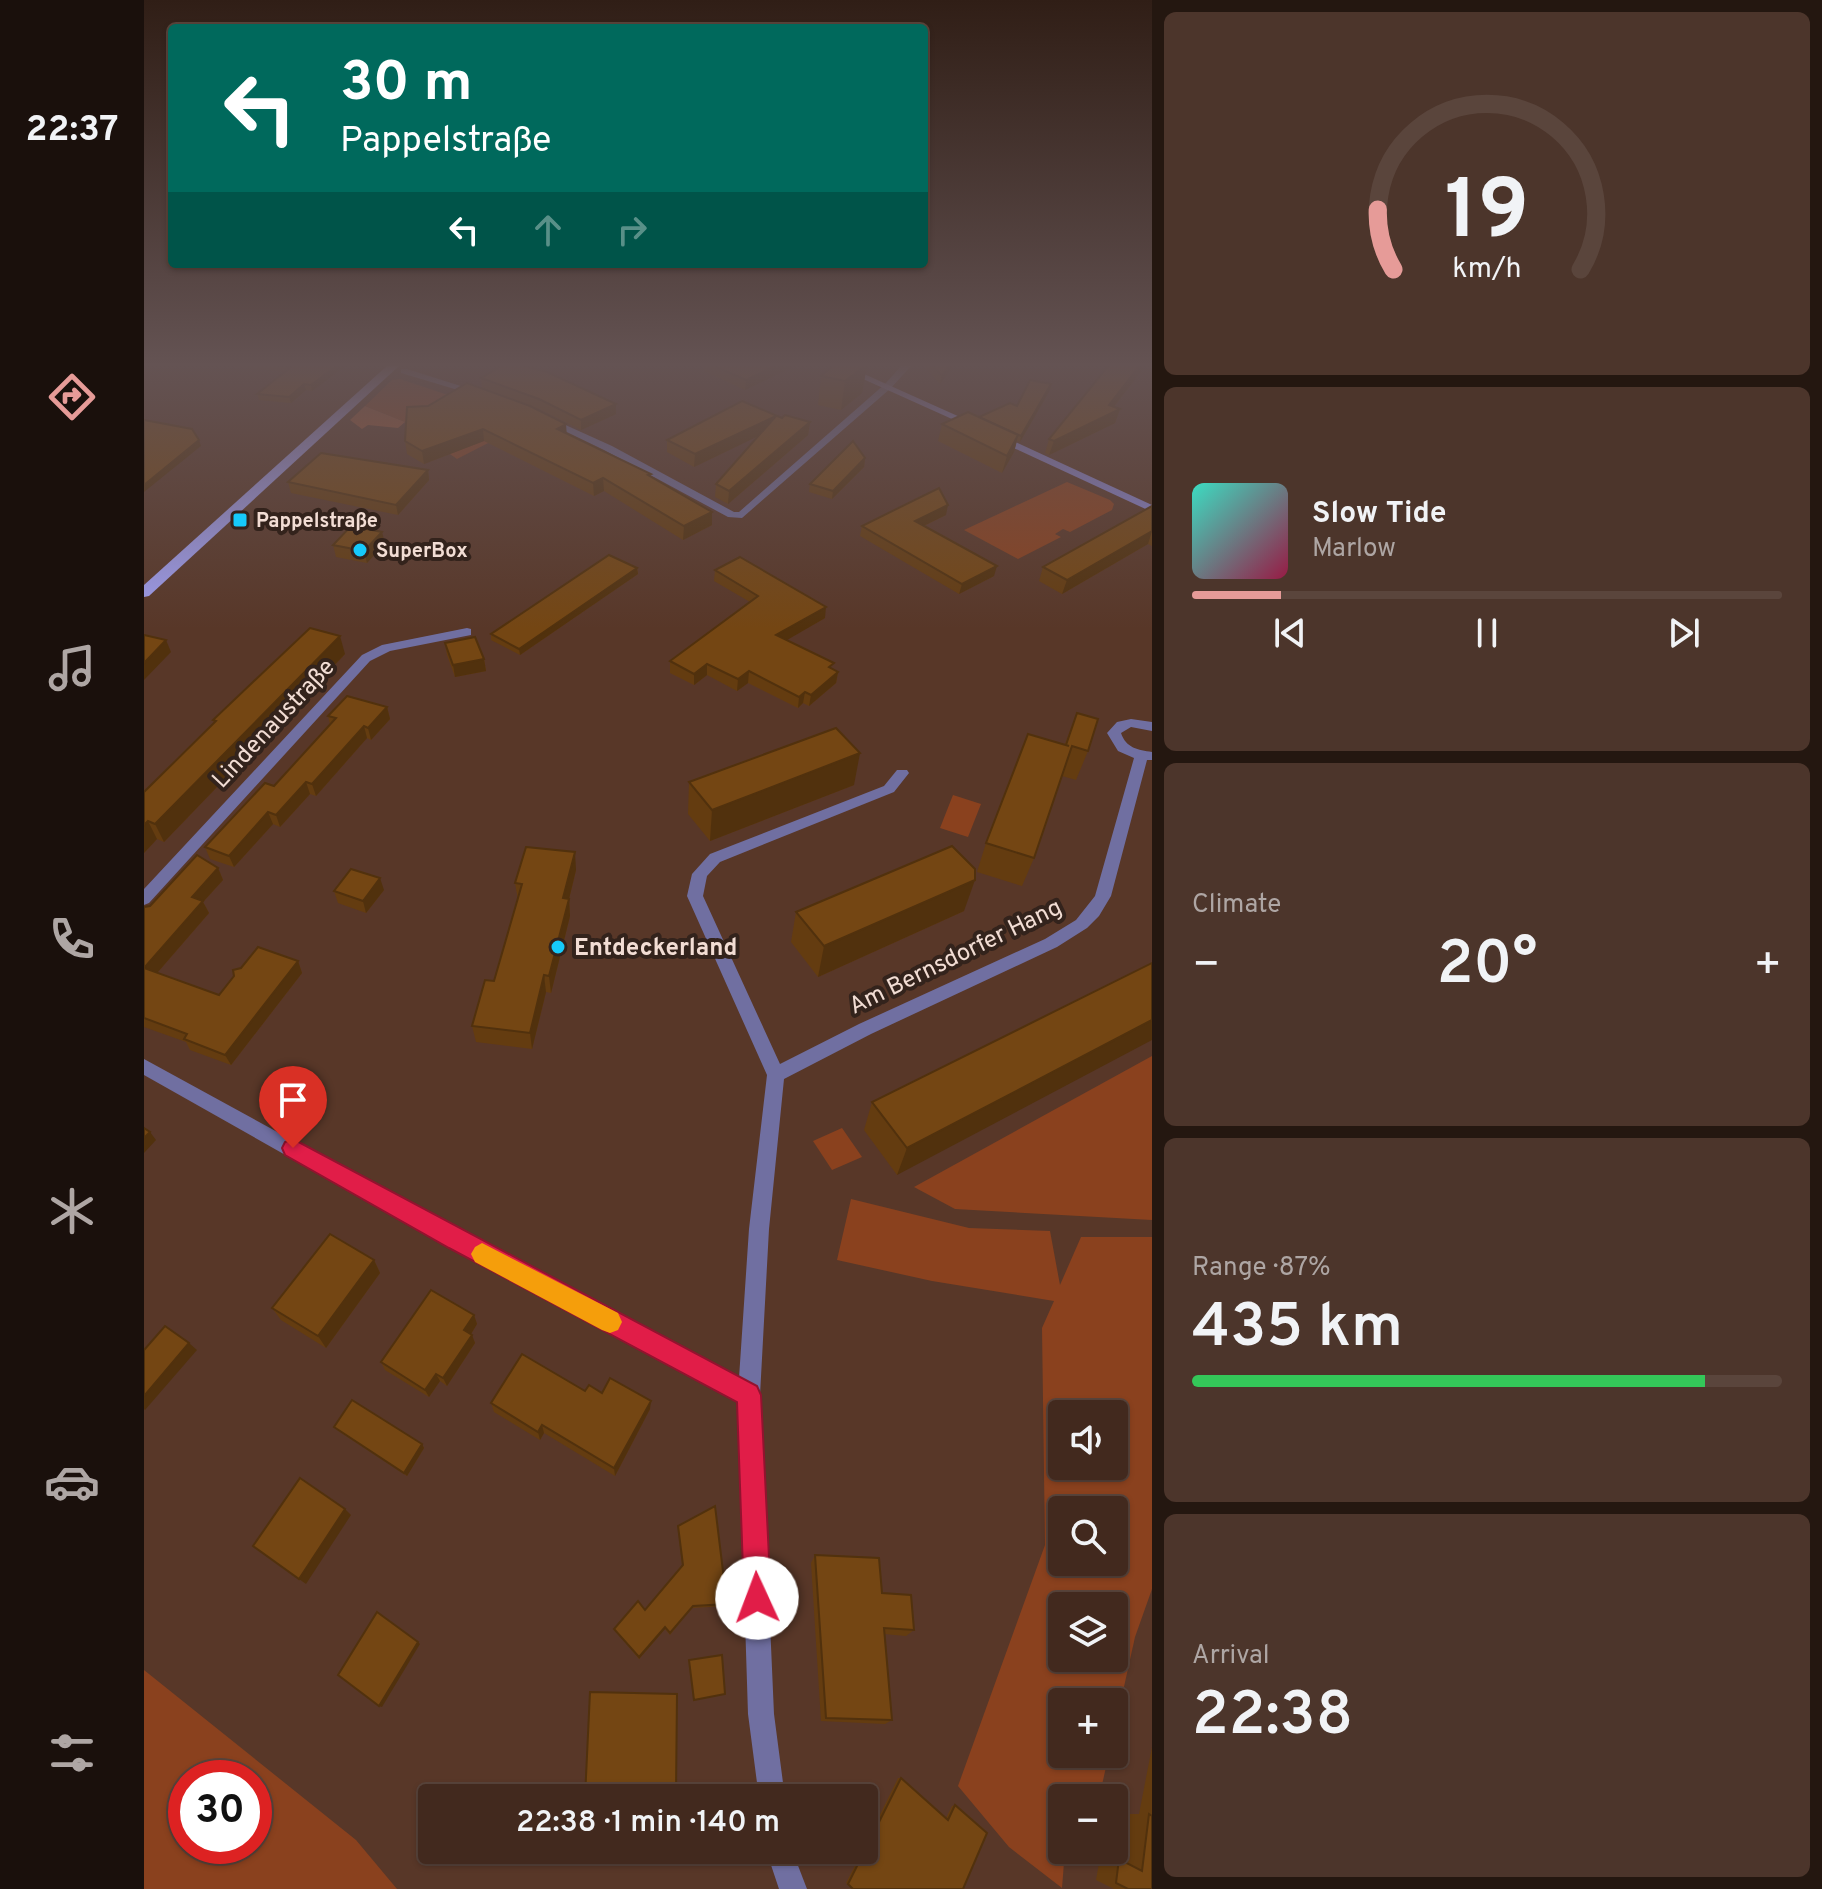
<!DOCTYPE html>
<html lang="en">
<head>
<meta charset="utf-8">
<style>
  :root { --surface:#42291e; --page:#4c352b; --text:#f1f3f6; --muted:#aea6a4; --line:#5a453c; --accent:#e69b98 }
  body { margin:0; font-family:Overpass,sans-serif; background:var(--page); color:var(--text); height:100vh; display:flex; flex-direction:column; font-size:30px; white-space:nowrap }
  * { box-sizing:border-box; margin:0 }
  p { font-size:26px; color:var(--muted) }
  .icon { flex:none; width:44px; height:44px; fill:none; stroke:currentColor; stroke-width:2; stroke-linecap:round; stroke-linejoin:round }
  .map { position:relative; flex:1; overflow:hidden }
  .sheet { display:flex; flex-direction:column; gap:12px; padding:12px; background:#241710; width:670px }
  .sheet>* { flex:none }
  .banner { position:absolute; left:24px; top:24px; width:760px; height:244px; border-radius:8px; box-shadow:0 2px 6px #0004,0 0 0 2px var(--line); background:#00695c; color:#fff; overflow:hidden }
  .tools { position:absolute; left:904px; top:1400px; display:grid; gap:16px }
  .tools a { display:grid; place-items:center; width:80px; height:80px; border-radius:8px; background:var(--surface); box-shadow:0 2px 6px #0004,0 0 0 2px var(--line); font-size:40px }
  .speed { position:absolute; left:24px; top:1760px; display:flex; gap:16px; font-size:40px; font-weight:700; text-align:center }
  .speed>* { display:grid; place-content:center; width:104px; height:104px; border-radius:50%; background:var(--surface); box-shadow:0 2px 6px #0004,0 0 0 2px var(--line); line-height:1 }
  .speed .limit { border:12px solid #d22; background:#fff; color:#111 }
  .pin { position:absolute; display:grid; place-items:center; width:68px; height:68px; color:#fff; margin:-82px -34px; border-radius:50% 50% 50% 0; rotate:-45deg; box-shadow:0 0 8px #0007 }
  .pin .icon { rotate:45deg }
  .me { position:absolute; width:88px; margin:-44px; rotate:358deg; stroke-linejoin:round; filter:drop-shadow(0 0 6px #0008) }
  .turn { display:flex; align-items:center; gap:28px; height:168px; padding:0 40px; font-size:36px }
  .turn .icon { width:104px; height:104px; stroke-width:2.5 }
  .turn b { display:block; font-size:56px; line-height:68px }
  .lanes { display:flex; align-items:center; height:76px; padding:0 40px; background:#0003; justify-content:center; gap:40px; direction:ltr }
  .lanes .off { opacity:.35 }
  .big { font-size:60px; font-weight:600; line-height:1.1 }
  .sheet .tile { flex:1; display:flex; flex-direction:column; justify-content:center; gap:12px; min-width:0; padding:0 28px; border-radius:12px; background:var(--page) }
  .sheet .dial { align-items:center; gap:0 }
  .dial svg { height:208px; overflow:visible; fill:none; stroke:var(--line); stroke-width:7; stroke-linecap:round; text-anchor:middle }
  .dial text { fill:var(--text); stroke:none }
  .song { display:flex; align-items:center; gap:24px }
  .cover { width:96px; height:96px; border-radius:12px; background:linear-gradient(135deg,hsl(170 70% 55%),hsl(340 70% 35%)) }
  .played { height:8px; border-radius:4px; background:linear-gradient(90deg,var(--accent) 15%,var(--line) 15%) }
  .keys { display:flex; justify-content:space-around; direction:ltr }
  .heat { display:flex; justify-content:space-between; align-items:center; font-size:44px; direction:ltr }
  .charge { height:12px; border-radius:6px; background:linear-gradient(90deg,#34c759 87%,var(--line) 0) }
  .trip { position:absolute; left:274px; top:1784px; width:460px; height:80px; border-radius:8px; background:var(--surface); box-shadow:0 2px 6px #0004,0 0 0 2px var(--line); font-weight:600; line-height:80px; text-align:center }
  main { display:flex; flex:1; min-height:0 }
  .menu { display:flex; flex-direction:column; width:144px; justify-content:space-around; align-items:center; background:#1a100c; color:var(--muted) }
  .menu .icon { width:56px; height:56px }
  .menu .active { color:var(--accent) }
  .menu b { font-size:36px; color:var(--text) }
  .map>svg:first-child { display:block }
  .green { fill:#8a411e; fill-rule:evenodd }
  .forest { fill:#a05432 }
  .lines { fill:none; stroke-linecap:round; stroke-linejoin:round }
  .street { fill:#706fa1; fill-rule:evenodd }
  .secondary { fill:#8a87d6; fill-rule:evenodd }
  .primary { fill:#9f9eef; fill-rule:evenodd }
  .wall { fill:#643c10 }
  .shaded-wall { fill:#51310d }
  .building { fill:#744613; stroke:#51310d; stroke-width:2 }
  .route { fill:#e11d48; stroke:#92132f; stroke-width:2 }
  .slow { fill:#f59e0b }
  .poi-dot { fill:#16cafb; stroke:#33231c; stroke-width:3 }
  .labels { text-anchor:middle; stroke-width:8; stroke-linejoin:round; paint-order:stroke }
  .far-poi-label { font-size:20px; font-weight:bold; fill:#f2ddd4; stroke:#33231c; text-anchor:start }
  .street-label { font-size:24px; fill:#f2ddd4; stroke:#33231c }
  .poi-label { font-size:24px; font-weight:bold; fill:#f2ddd4; stroke:#33231c; text-anchor:start }
</style>
</head>
<body>
<main>
<nav class="menu">
<b>22:37</b>
<svg class="icon active" aria-label="directions" viewBox="0 0 24 24"><path d="M12 3l9 9-9 9-9-9zM9 14v-3h6M13 9l2 2-2 2"/></svg>
<svg class="icon" aria-label="music" viewBox="0 0 24 24"><path d="M9 18V5l10-2v13"/><circle cx="6" cy="18" r="3"/><circle cx="16" cy="16" r="3"/></svg>
<svg class="icon" aria-label="phone" viewBox="0 0 24 24"><path d="M5 4h4l2 5-3 2q2 4 5 5l2-3 5 2v4C11 20 4 13 5 4z"/></svg>
<svg class="icon" aria-label="climate" viewBox="0 0 24 24"><path d="M12 3v18M4 7l16 10M4 17L20 7"/></svg>
<svg class="icon" aria-label="car" viewBox="0 0 24 24"><path d="M5 17H2v-5l4-1 3-4h7l3 4 3 1v5h-3M9 17h6M6 11h13"/><circle cx="7" cy="17" r="2"/><circle cx="17" cy="17" r="2"/></svg>
<svg class="icon" aria-label="filters" viewBox="0 0 24 24"><path d="M4 7h16M4 17h16"/><circle cx="9" cy="7" r="2"/><circle cx="15" cy="17" r="2"/></svg>
</nav>
<div class="map">
<svg width="1008" height="1889" viewBox="0 0 1008 1889">
  <rect width="100%" height="100%" fill="#583728"/>
  <g class="green">
    <polygon points="256,379 385,422 313,459 261,422 221,406 248,380"/>
    <polygon points="923,482 966,500 970,504 968,510 926,532 919,529 911,534 917,537 874,559 820,530"/>
    <polygon points="809,795 837,804 824,837 796,828"/>
    <polygon points="1008,1056 1008,1220 811,1209 770,1187"/>
    <polygon points="698,1128 718,1157 688,1170 669,1141"/>
    <path d="M707,1199L825,1228L906,1231L916,1285L937,1237H1008V1589L991,1637L970,1732V1702H918V1754H965L955,1798L927,1786L926,1798H918V1850H921L918,1888L865,1847L814,1786L901,1545L898,1328L910,1301L788,1281L693,1260ZM918,1414H970V1466H918ZM918,1510H970V1562H918ZM918,1606H970V1658H918Z"/>
    <path d="M0,1670L212,1840L253,1889H0ZM110,1778V1846H42V1778Z"/>
  </g>
  <polygon class="forest" points="221,406 261,422 254,428 224,425 218,429 206,420"/>
  <g class="lines">
    <g class="street">
      <polygon points="758,365 768,365 747,388 598,518 584,517 460,450 398,420 406,418 468,446 590,512 595,512 741,384"/>
      <polygon points="257,369 263,369 342,394 334,396 257,373"/>
      <polygon points="323,628 327,629 327,635 246,651 226,661 5,903 0,905 0,889 218,655 238,645"/>
      <path d="M987,719L1008,722V731L987,727L977,733C982,748 994,750 1008,752V760H1003L967,896L955,916L943,928L913,947L727,1034L640,1079L625,1229L616,1395L630,1714L641,1798H615L604,1714L594,1401L306,1248L0,1075V1059L320,1234L595,1378L605,1229L623,1075L543,896L548,874L566,854L740,786L753,770H763L765,773L750,792L576,862L563,876L559,896L636,1064L715,1024L901,939L932,920L951,896L990,758L974,751L963,733L973,722Z"/>
      <polygon points="622,1850 648,1850 663,1889 635,1889"/>
    </g>
    <g class="secondary">
      <polygon points="688,365 700,365 836,426 828,428"/>
      <polygon points="852,433 1008,505 1008,512 848,438 847,436"/>
    </g>
    <polygon class="primary" points="244,365 256,365 5,596 0,597 0,585"/>
  </g>
  <g class="wall">
    <polygon points="79,365 203,365 168,391 162,390 147,403 115,400 113,394 140,372"/>
    <polygon points="560,365 653,365 601,390 560,371"/>
    <polygon points="723,365 718,393 697,410 674,405 677,376"/>
    <polygon points="783,365 810,365 796,384 782,368"/>
    <polygon points="965,365 1002,365 970,407 976,409 971,423 905,455 901,453 905,439"/>
    <polygon points="337,378 472,404 472,414 437,430 395,409 338,388"/>
    <polygon points="907,384 906,390 876,442 873,441 870,452 858,473 794,441 798,424 835,417 873,406"/>
    <polygon points="598,401 638,418 641,415 666,422 664,435 584,504 571,497 572,484 614,436 550,467 523,452 523,440"/>
    <polygon points="263,407 423,433 507,474 507,477 568,525 539,540 460,491 450,496 340,441 280,464 263,454 261,441"/>
    <polygon points="721,458 720,467 688,499 665,492 666,484"/>
    <polygon points="284,470 285,480 254,515 147,493 144,482"/>
    <polygon points="1008,506 1008,546 1004,544 918,594 895,581 899,567"/>
    <polygon points="802,515 780,526 850,576 815,594 716,536 718,526"/>
    <polygon points="241,543 223,563 192,557 189,545"/>
    <polygon points="493,568 494,574 376,655 347,640 347,634"/>
    <polygon points="571,570 681,618 642,640 694,672 692,683 665,706 659,703 654,708 604,683 593,691 563,675 550,685 526,673 526,661 606,602 570,581"/>
    <polygon points="301,643 340,659 342,671 311,677 303,655"/>
    <polygon points="201,654 20,842 13,839 0,853 0,792 70,723 69,720"/>
    <polygon points="243,707 246,719 227,740 223,738 172,796 166,794 136,827 129,824 90,867 66,859 61,847 130,786 186,724 184,716"/>
    <polygon points="933,713 944,751 932,780 918,776 890,858 878,886 833,872 842,843 921,744"/>
    <polygon points="545,782 710,785 566,841 544,814"/>
    <polygon points="74,868 79,880 59,902 65,913 13,973 75,995 154,961 158,973 87,1065 46,1050 42,1042 0,1027 0,907 6,906"/>
    <polygon points="432,870 425,899 426,916 407,993 402,992 388,1049 332,1042 328,1026 350,981 374,900 371,883"/>
    <polygon points="240,890 222,913 194,903 190,891"/>
    <polygon points="820,911 674,977 647,942 652,912"/>
    <polygon points="1008,963 753,1175 720,1130 728,1102"/>
    <polygon points="230,1260 236,1273 182,1348 137,1320 128,1308"/>
    <polygon points="330,1315 333,1324 327,1334 331,1343 303,1386 296,1381 285,1397 241,1370 237,1362"/>
    <polygon points="441,1391 458,1393 506,1409 471,1476 400,1433 396,1440 350,1412 347,1403"/>
    <polygon points="190,1427 278,1444 280,1448 263,1476 193,1430"/>
    <polygon points="534,1526 583,1604 583,1606 548,1608 526,1635 521,1629 495,1659 470,1629 501,1610 538,1565"/>
    <polygon points="671,1555 738,1593 770,1630 762,1636 740,1634 748,1720 741,1724 677,1721 667,1563"/>
    <polygon points="1008,1747 1008,1889 970,1889 952,1880 956,1858 975,1859 978,1861 984,1814 995,1814"/>
    <polygon points="754,1778 757,1778 802,1818 808,1806 811,1805 819,1889 708,1889 702,1883 719,1850 720,1850 720,1847"/>
  </g>
  <g class="shaded-wall">
    <polygon points="194,365 203,365 168,391 167,385"/>
    <polygon points="633,365 653,365 601,390 602,380"/>
    <polygon points="723,365 718,393 697,410 701,381"/>
    <polygon points="806,365 810,365 796,384 798,376"/>
    <polygon points="996,365 1002,365 963,415 976,409 971,423 905,455 910,441 965,405"/>
    <polygon points="160,384 162,390 147,403 145,397"/>
    <polygon points="907,384 906,390 876,442 877,436"/>
    <polygon points="472,404 472,414 437,430 437,420"/>
    <polygon points="632,416 631,428 550,467 551,454"/>
    <polygon points="666,422 664,435 584,504 585,491"/>
    <polygon points="422,424 423,437 413,429"/>
    <polygon points="339,429 340,441 280,464 278,451"/>
    <polygon points="874,435 870,452 858,473 863,456"/>
    <polygon points="55,440 57,446 0,492 0,485"/>
    <polygon points="721,458 720,467 688,499 689,491"/>
    <polygon points="284,470 285,480 254,515 252,505"/>
    <polygon points="459,478 460,491 450,496 449,483"/>
    <polygon points="804,505 802,515 769,531 771,521"/>
    <polygon points="568,512 568,525 539,540 540,526"/>
    <polygon points="1008,531 1004,544 918,594 923,580"/>
    <polygon points="238,532 241,543 223,563 220,551"/>
    <polygon points="853,566 850,576 815,594 818,584"/>
    <polygon points="493,568 494,574 376,655 375,649"/>
    <polygon points="682,607 681,618 631,647 632,635"/>
    <polygon points="196,636 201,654 20,842 11,824"/>
    <polygon points="22,640 27,652 0,680 0,663"/>
    <polygon points="340,659 342,671 311,677 309,665"/>
    <polygon points="563,664 563,675 550,685 550,674"/>
    <polygon points="605,671 604,683 593,691 594,679"/>
    <polygon points="694,672 692,683 665,706 667,695"/>
    <polygon points="661,692 659,703 654,708 655,697"/>
    <polygon points="243,707 246,719 227,740 224,728"/>
    <polygon points="220,726 223,738 172,796 168,784"/>
    <polygon points="716,753 710,785 566,841 568,810"/>
    <polygon points="162,782 166,794 136,827 132,815"/>
    <polygon points="124,812 129,824 90,867 85,856"/>
    <polygon points="4,821 13,839 0,853 0,825"/>
    <polygon points="431,852 432,870 425,899 426,916 407,993 405,976 419,898"/>
    <polygon points="74,868 79,880 59,902 65,913 7,980 0,968 48,897"/>
    <polygon points="236,878 240,890 222,913 219,901"/>
    <polygon points="831,880 820,911 674,977 680,946"/>
    <polygon points="154,961 158,973 87,1065 81,1055"/>
    <polygon points="400,975 402,992 388,1049 386,1033"/>
    <polygon points="1008,1020 1008,1040 753,1175 763,1148"/>
    <polygon points="6,1132 12,1140 0,1153 0,1138"/>
    <polygon points="230,1260 236,1273 182,1348 174,1336"/>
    <polygon points="330,1315 333,1324 324,1339 320,1330"/>
    <polygon points="328,1335 331,1343 303,1386 299,1378"/>
    <polygon points="45,1343 53,1350 1,1410 0,1409 0,1396"/>
    <polygon points="292,1374 296,1381 285,1397 281,1390"/>
    <polygon points="507,1401 506,1409 471,1476 470,1468"/>
    <polygon points="398,1425 400,1433 396,1440 394,1432"/>
    <polygon points="278,1444 280,1448 263,1476 260,1473"/>
    <polygon points="201,1509 207,1515 162,1584 155,1579"/>
    <polygon points="521,1627 521,1629 495,1659 495,1657"/>
    <polygon points="274,1642 276,1644 238,1707 235,1706"/>
  </g>
  <g class="building">
    <polygon points="130,365 194,365 167,385 160,384 145,397 113,394 147,367"/>
    <polygon points="359,365 377,365 403,372 472,404 437,420 395,399 337,378"/>
    <polygon points="568,365 633,365 602,380"/>
    <polygon points="690,365 722,365 701,381 677,376"/>
    <polygon points="788,365 806,365 798,376"/>
    <polygon points="965,365 996,365 965,405 976,409 910,441 905,439"/>
    <polygon points="886,380 907,384 877,436 835,417 866,403 873,406"/>
    <polygon points="323,383 386,406 422,424 413,429 507,474 504,475 568,512 540,526 459,478 449,483 339,429 278,451 261,441 263,407 284,406"/>
    <polygon points="598,401 638,418 641,415 666,422 585,491 572,484 632,416 551,454 523,440"/>
    <polygon points="824,412 874,435 863,456 798,424"/>
    <polygon points="0,420 48,429 55,440 0,485"/>
    <polygon points="709,441 721,458 689,491 666,484"/>
    <polygon points="177,453 284,470 252,505 144,482"/>
    <polygon points="795,488 804,505 771,521 853,566 818,584 718,526"/>
    <polygon points="1008,506 1008,531 923,580 899,567"/>
    <polygon points="207,526 238,532 220,551 189,545"/>
    <polygon points="465,555 493,568 375,649 347,634"/>
    <polygon points="596,557 682,607 632,635 690,663 685,667 694,672 667,695 661,692 655,697 605,671 594,679 563,664 550,674 526,661 614,596 571,570"/>
    <polygon points="166,628 196,636 11,824 4,821 0,825 0,792 72,721 69,720"/>
    <polygon points="0,635 22,640 0,663"/>
    <polygon points="331,637 340,659 309,665 301,643"/>
    <polygon points="203,696 243,707 224,728 220,726 168,784 162,782 132,815 124,812 85,856 61,847 121,783 130,786 192,718 184,716"/>
    <polygon points="933,713 954,719 944,751 928,746 890,858 842,843 884,734 925,746 922,745"/>
    <polygon points="692,728 716,753 568,810 545,782"/>
    <polygon points="808,846 831,869 831,880 680,946 652,912"/>
    <polygon points="382,847 431,852 419,898 425,899 405,976 400,975 386,1033 328,1026 341,980 350,981 378,884 371,883"/>
    <polygon points="53,855 74,868 48,897 59,901 0,968 0,907 6,906"/>
    <polygon points="207,869 236,878 219,901 190,891"/>
    <polygon points="114,947 154,961 81,1055 40,1039 43,1034 0,1018 0,968 75,995 90,976 89,970 97,968"/>
    <polygon points="1008,963 1008,1020 763,1148 728,1102"/>
    <polygon points="0,1128 6,1132 0,1138"/>
    <polygon points="186,1234 230,1260 174,1336 128,1308"/>
    <polygon points="287,1290 330,1315 320,1330 328,1335 299,1378 292,1374 281,1390 237,1362"/>
    <polygon points="21,1326 45,1343 0,1396 0,1350"/>
    <polygon points="378,1354 441,1391 445,1385 458,1393 466,1378 507,1401 470,1468 398,1425 394,1432 347,1403"/>
    <polygon points="208,1400 278,1444 260,1473 190,1427"/>
    <polygon points="156,1478 201,1509 155,1579 109,1546"/>
    <polygon points="571,1506 583,1604 549,1606 526,1633 521,1627 495,1657 470,1629 494,1601 501,1610 539,1565 534,1526"/>
    <polygon points="671,1555 735,1558 738,1593 767,1595 770,1630 740,1628 748,1720 682,1718"/>
    <polygon points="233,1612 274,1642 235,1706 194,1675"/>
    <polygon points="578,1655 581,1694 550,1700 545,1660"/>
    <polygon points="446,1692 533,1694 532,1793 523,1793 523,1798 441,1798"/>
    <polygon points="757,1778 804,1820 811,1805 843,1833 819,1889 709,1889 704,1884"/>
    <polygon points="1005,1814 1008,1816 1008,1889 984,1889 972,1883 975,1859 998,1871"/>
  </g>
  <linearGradient id="sky" x2="0" y2="1"><stop stop-color="#301e16"/><stop offset="0.58" stop-color="#645353"/><stop offset="1" stop-color="#645353" stop-opacity="0"/></linearGradient>
  <rect width="1008" height="629" fill="url(#sky)"/>
  <polygon class="route" points="149,1139 613,1386 617,1395 627,1598 623,1608 613,1612 604,1608 600,1598 593,1402 305,1248 141,1155 138,1148 141,1142"/>
  <polygon class="slow" points="338,1243 474,1313 478,1322 474,1330 466,1333 458,1330 331,1262 327,1254 331,1247"/>
  <g class="poi-dot">
    <rect x="88" y="512" width="16" height="16" rx="4"/>
    <circle cx="216" cy="550" r="8"/>
    <circle cx="414" cy="947" r="8"/>
  </g>
  <g class="labels">
    <g class="far-poi-label">
      <text x="112" y="527">Pappelstraße</text>
      <text x="232" y="557">SuperBox</text>
    </g>
    <g class="street-label">
      <text transform="translate(129 723) rotate(-47)" y="8">Lindenaustraße</text>
      <text transform="translate(811 956) rotate(-26)" y="8">Am Bernsdorfer Hang</text>
    </g>
    <g class="poi-label">
      <text x="430" y="955">Entdeckerland</text>
    </g>
  </g>
</svg>
<div class="tools">
<a><svg class="icon" aria-label="sound" viewBox="0 0 24 24"><path d="M4 9h4l5-4v14l-5-4H4zM17 9q2 3 0 6"/></svg></a>
<a><svg class="icon" aria-label="search" viewBox="0 0 24 24"><circle cx="10" cy="10" r="6"/><path d="M15 15l6 6"/></svg></a>
<a><svg class="icon" aria-label="layers" viewBox="0 0 24 24"><path d="M12 4l9 5-9 5-9-5zM3 14l9 5 9-5"/></svg></a>
<a>+</a>
<a>−</a>
</div>
<div class="speed"><div class="limit">30</div></div>
<div class="pin" style="left:149px;top:1148px;background:#d93025"><svg class="icon" aria-label="arrive" viewBox="0 0 24 24"><path d="M6 21V4h12l-3 4 3 4H6"/></svg></div>
<svg class="me" style="left:613px;top:1598px" viewBox="-20 -20 40 40"><circle r="19" fill="#fff"/><path d="M0-13L10 11 0 6-10 11z" fill="#e11d48"/></svg>
<div class="trip">22:38 · 1 min · 140 m</div>
<div class="banner">
<div class="turn"><svg class="icon" aria-label="left" viewBox="0 0 24 24"><path d="M17 20v-9H6M10 6l-5 5 5 5"/></svg><div><b>30 m</b>Pappelstraße</div></div>
<div class="lanes"><svg class="icon" aria-label="left" viewBox="0 0 24 24"><path d="M17 20v-9H6M10 6l-5 5 5 5"/></svg><svg class="icon off" aria-label="ahead" viewBox="0 0 24 24"><path d="M12 20V5M6 11l6-6 6 6"/></svg><svg class="icon off" aria-label="right" viewBox="0 0 24 24"><path d="M7 20v-9h11M14 6l5 5-5 5"/></svg></div>
</div>
</div>
<section class="sheet">
<div class="tile dial"><svg viewBox="0 0 100 80">
<path d="M14 69A42 42 0 1 1 86 69"/>
<path d="M14 69A42 42 0 0 1 8 46" stroke="#e69b98"/>
<text x="50" y="56" font-size="32" font-weight="700">19</text>
<text x="50" y="72" font-size="11">km/h</text>
</svg></div>
<div class="tile">
<div class="song"><i class="cover"></i><div><b>Slow Tide</b><p>Marlow</p></div></div>
<div class="played"></div>
<div class="keys"><svg class="icon" aria-label="previous" viewBox="0 0 24 24"><path d="M18 5L8 12l10 7zM5 5v14"/></svg><svg class="icon" aria-label="pause" viewBox="0 0 24 24"><path d="M8 5v14M16 5v14"/></svg><svg class="icon" aria-label="next" viewBox="0 0 24 24"><path d="M6 5l10 7-10 7zM19 5v14"/></svg></div>
</div>
<div class="tile"><p>Climate</p>
<div class="heat"><a>−</a><b class="big">20°</b><a>+</a></div>
</div>
<div class="tile"><p>Range · 87%</p><b class="big">435 km</b><div class="charge"></div></div>
<div class="tile"><p>Arrival</p><b class="big">22:38</b></div>
</section>
</main>
</body>
</html>
